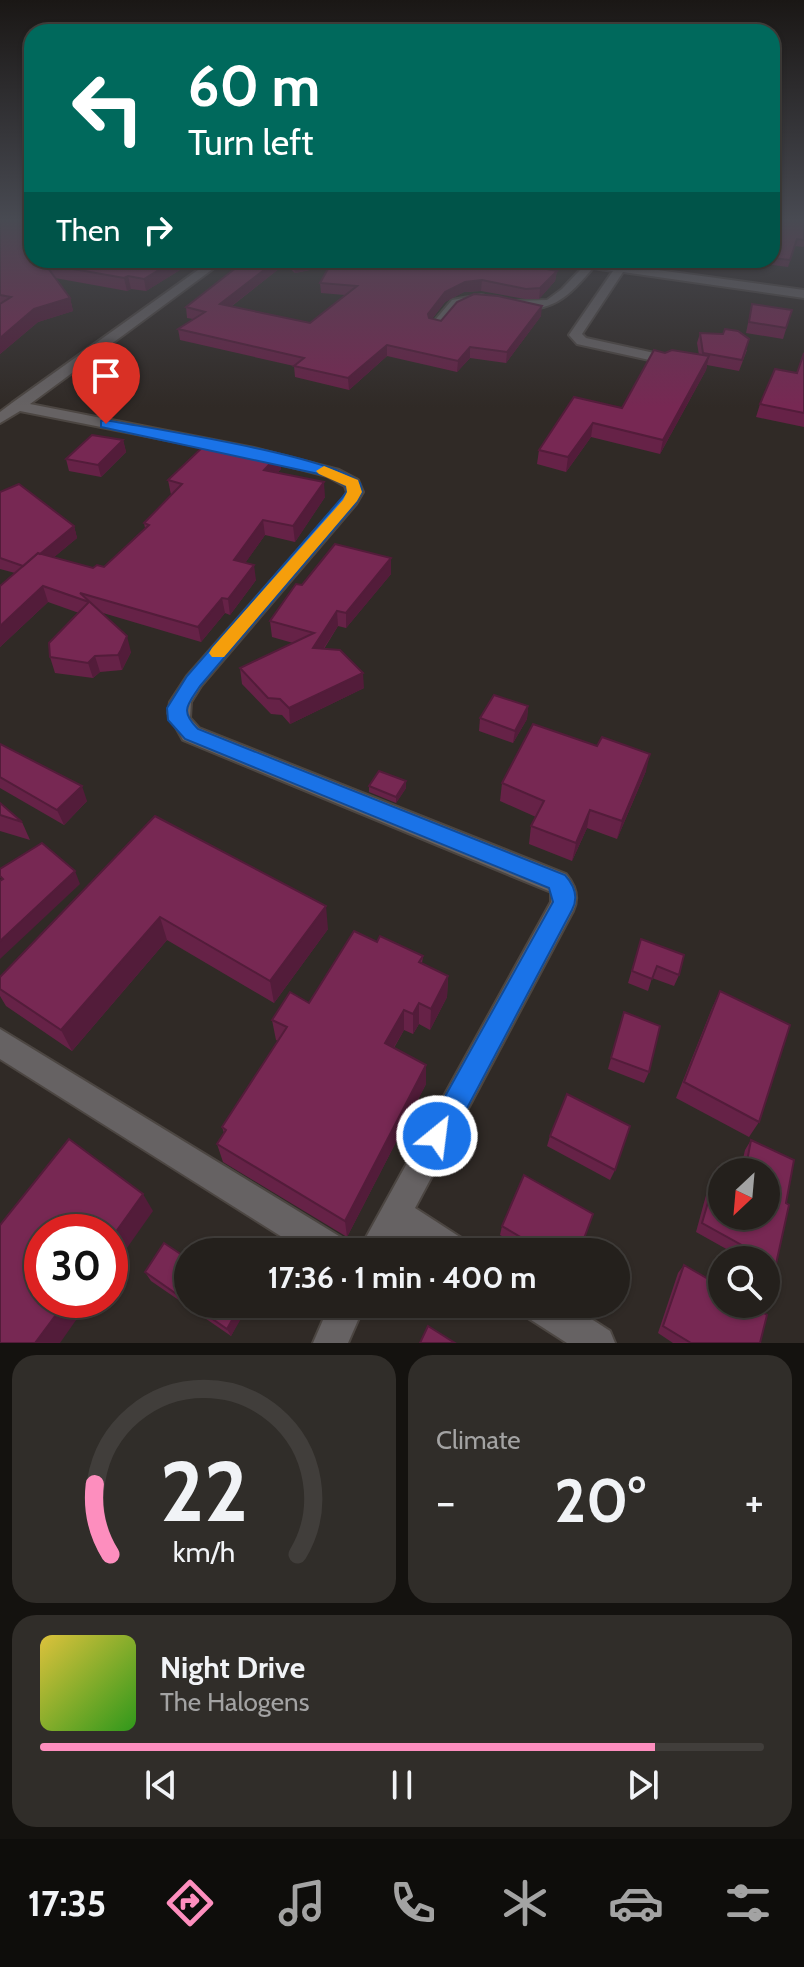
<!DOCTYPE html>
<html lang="en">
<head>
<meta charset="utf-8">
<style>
  :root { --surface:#24201c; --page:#302d29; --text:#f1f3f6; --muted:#a3a3a3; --line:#413e3b; --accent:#fd8ebe }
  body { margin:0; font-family:Cabin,sans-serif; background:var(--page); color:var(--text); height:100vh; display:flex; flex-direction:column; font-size:30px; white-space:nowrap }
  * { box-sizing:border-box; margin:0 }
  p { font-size:26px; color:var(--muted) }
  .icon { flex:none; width:44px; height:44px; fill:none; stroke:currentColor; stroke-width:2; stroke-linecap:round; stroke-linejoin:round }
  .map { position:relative; height:1343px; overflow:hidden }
  .sheet { display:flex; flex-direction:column; gap:12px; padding:12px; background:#14120f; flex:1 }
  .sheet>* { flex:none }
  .guide { position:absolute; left:24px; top:24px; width:756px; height:244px; border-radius:24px; box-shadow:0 2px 6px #0004,0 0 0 2px var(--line); background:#00695c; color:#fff; overflow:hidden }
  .needle { width:52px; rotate:206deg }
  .controls { position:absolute; left:708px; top:1158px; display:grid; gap:16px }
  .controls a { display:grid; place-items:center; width:72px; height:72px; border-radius:50%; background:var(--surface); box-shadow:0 2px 6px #0004,0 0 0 2px var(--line); font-size:40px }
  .speed { position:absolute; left:24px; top:1214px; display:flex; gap:16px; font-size:40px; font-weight:700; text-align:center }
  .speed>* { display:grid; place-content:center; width:104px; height:104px; border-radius:50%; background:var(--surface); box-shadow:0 2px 6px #0004,0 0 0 2px var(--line); line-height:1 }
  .speed .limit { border:12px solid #d22; background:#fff; color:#111 }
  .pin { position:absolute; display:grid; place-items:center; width:68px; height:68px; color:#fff; margin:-82px -34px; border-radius:50% 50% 50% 0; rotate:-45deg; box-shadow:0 0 8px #0007 }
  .pin .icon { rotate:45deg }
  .me { position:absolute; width:88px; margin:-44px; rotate:29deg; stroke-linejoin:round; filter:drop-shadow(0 0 6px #0008) }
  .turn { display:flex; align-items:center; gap:28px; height:168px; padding:0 32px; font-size:36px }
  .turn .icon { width:104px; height:104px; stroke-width:2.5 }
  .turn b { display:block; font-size:56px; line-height:68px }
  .then { display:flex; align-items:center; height:76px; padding:0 32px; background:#0003; gap:16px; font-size:30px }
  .big { font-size:60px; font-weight:700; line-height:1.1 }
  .sheet .tile { flex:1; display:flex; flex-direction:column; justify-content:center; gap:12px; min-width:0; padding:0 28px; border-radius:24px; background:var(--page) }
  .sheet .dial { align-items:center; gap:0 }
  .dial svg { height:208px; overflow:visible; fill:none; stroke:var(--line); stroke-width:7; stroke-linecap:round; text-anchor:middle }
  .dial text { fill:var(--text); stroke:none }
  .song { display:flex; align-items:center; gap:24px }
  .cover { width:96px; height:96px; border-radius:12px; background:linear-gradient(135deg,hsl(50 70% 55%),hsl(110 70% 35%)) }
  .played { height:8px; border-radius:4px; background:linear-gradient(90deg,var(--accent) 85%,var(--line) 85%) }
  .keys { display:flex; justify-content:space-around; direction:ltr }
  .heat { display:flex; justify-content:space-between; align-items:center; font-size:44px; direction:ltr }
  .sheet .tiles { flex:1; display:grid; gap:12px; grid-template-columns:1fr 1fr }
  .tile:last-child { grid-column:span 2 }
  .trip { position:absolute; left:174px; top:1238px; width:456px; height:80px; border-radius:40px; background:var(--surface); box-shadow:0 2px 6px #0004,0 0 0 2px var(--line); font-weight:700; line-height:80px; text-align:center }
  .tab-bar { display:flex; height:128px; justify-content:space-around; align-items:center; background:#0e0d0b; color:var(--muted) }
  .tab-bar .icon { width:56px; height:56px }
  .tab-bar .active { color:var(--accent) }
  .tab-bar b { font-size:36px; color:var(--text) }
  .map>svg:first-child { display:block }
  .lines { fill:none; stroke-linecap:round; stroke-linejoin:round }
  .minor-casing { stroke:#4c4642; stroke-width:4 }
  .minor { fill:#666263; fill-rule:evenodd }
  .wall { fill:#662247; fill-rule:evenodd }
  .shaded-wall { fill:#531c3a }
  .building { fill:#772853; stroke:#531c3a; stroke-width:2 }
  .route { fill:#1a73e8; stroke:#114b97; stroke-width:2 }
  .slow { fill:#f59e0b }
</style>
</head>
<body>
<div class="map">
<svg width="804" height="1343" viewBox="0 0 804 1343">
  <rect width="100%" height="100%" fill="#302a26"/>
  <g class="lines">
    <g class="minor-casing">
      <g id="minor">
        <path d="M212,260H225L30,404L254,448L339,470L358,480L363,492L356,504L201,686L191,702L190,718L199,728L566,874C575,885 580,897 573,911L415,1208L466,1241L471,1252H426L400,1236L392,1252H358L551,902V892L183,740L168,713L170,702L187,676L343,499L347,492L345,486L327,476L253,457L20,411L0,423V412L12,403Z"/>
        <path d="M554,260H584L804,290V298L623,272L582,334L586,338L668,356L670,359L663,363L577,344L569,335L613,271L593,268C569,296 551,315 512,307V301L547,300L562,289L583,267Z"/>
        <polygon points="481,295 485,296 485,302 460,306 440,329 430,326 452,300"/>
        <polygon points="0,1029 347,1241 352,1252 306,1252 0,1059"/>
        <polygon points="330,1304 365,1304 348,1343 313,1343"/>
        <polygon points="520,1304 568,1304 610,1331 615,1343 567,1343 525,1316"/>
      </g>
    </g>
    <use href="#minor" class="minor"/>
  </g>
  <g class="wall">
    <polygon points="0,219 32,260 196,260 146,291 131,289 127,291 55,278 70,298 73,311 38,322 0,354"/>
    <polygon points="772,219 804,219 804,246 803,247 795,246 788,267 737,260 772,260"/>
    <path d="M246,260H504L557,271L555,281L539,299H525L481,291L464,292L445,302L432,319L441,321L541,316L506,363L470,358L457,372L387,356L349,390L295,377L294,366L180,340L178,329L193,319L187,318L186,307ZM285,264L295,273L330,266L320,283L321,293L345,295L310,323L232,306Z"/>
    <polygon points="752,304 792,310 783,339 746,333"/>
    <polygon points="700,333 747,350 739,371 707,365 706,370 660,454 591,437 566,472 537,464 539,450 622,408 665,353 699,355 697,343"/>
    <polygon points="804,353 804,427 756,417 760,404 797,373"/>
    <polygon points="123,440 126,452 101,477 69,471 66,459"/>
    <polygon points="279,454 281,469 277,473 325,497 295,542 265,535 245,563 256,580 230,615 225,613 201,642 103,613 131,652 122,670 100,672 93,678 55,673 50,657 79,613 48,602 0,647 0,586 15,573 0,569 0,492 74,526 77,538 54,557 93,568 104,567 145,528 144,523 171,495 168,480"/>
    <polygon points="391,558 391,574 346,628 338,626 324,649 364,688 290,724 282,715 271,714 242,684 240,668 293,643 272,637 270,621 302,585"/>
    <polygon points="528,706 527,719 513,743 479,731 480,718"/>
    <polygon points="0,744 87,801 64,825 0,788"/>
    <polygon points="646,771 617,839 587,828 572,861 529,844 531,826 536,817 500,801 502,783"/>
    <polygon points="369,786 406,788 396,803 369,792"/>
    <polygon points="0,803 22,822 30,840 0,831"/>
    <polygon points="155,816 328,929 274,1003 167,940 72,1051 6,1006 0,996 0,977"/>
    <polygon points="641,939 679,975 674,986 652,978 648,991 628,983"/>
    <polygon points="377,942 423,956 422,963 448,976 447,997 430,1030 419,1024 413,1034 404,1030 394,1048 426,1065 426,1084 347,1237 223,1162 217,1144 224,1133 222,1127 278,1041 276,1040 272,1020 309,1003"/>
    <polygon points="720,991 759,1122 749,1137 676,1098 712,1008"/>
    <polygon points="624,1012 649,1072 644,1083 608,1069"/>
    <polygon points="550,1136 615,1170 610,1180 547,1146"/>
    <polygon points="751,1140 794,1160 786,1203 789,1205 776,1264 768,1272 766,1271 766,1260 746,1260 696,1232 711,1177 718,1168 726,1172 722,1172 722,1216 766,1216 766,1172 740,1172 745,1150"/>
    <polygon points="502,1226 579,1252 529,1252 500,1235"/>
    <polygon points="188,1259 188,1304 248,1304 231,1336 151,1281 145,1272"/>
    <polygon points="684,1265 760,1343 673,1343 658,1333 678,1273"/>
  </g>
  <g class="shaded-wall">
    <polygon points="175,260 196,260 146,291 144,279"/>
    <polygon points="277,260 285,260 285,264 221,314 220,304"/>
    <polygon points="308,260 337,260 337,264 295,273 294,263"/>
    <polygon points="557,271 555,281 539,299 540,288"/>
    <polygon points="128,276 131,289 127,291 124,278"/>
    <polygon points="482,280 481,291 464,292 445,302 428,324 428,314 445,292 465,282"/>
    <polygon points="70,298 73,311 38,322 0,354 0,338 34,309"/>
    <polygon points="542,306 541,316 506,363 507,352"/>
    <polygon points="387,345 387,356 349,390 348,378"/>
    <polygon points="470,347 470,358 457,372 458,361"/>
    <polygon points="709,356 706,370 660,454 663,440"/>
    <polygon points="593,423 591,437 566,472 568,457"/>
    <polygon points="123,440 126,452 101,477 98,465"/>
    <polygon points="279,454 281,469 266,485 264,470"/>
    <polygon points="324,482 325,497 295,542 293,526"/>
    <polygon points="263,520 265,535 236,576 234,560"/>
    <polygon points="74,526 77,538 29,578 25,566"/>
    <polygon points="391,558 391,574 346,628 346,613"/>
    <polygon points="254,565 256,580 230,615 228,599"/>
    <polygon points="43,586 48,602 0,647 0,626"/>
    <polygon points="222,598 225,613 201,642 198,627"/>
    <polygon points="337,611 338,626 314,663 313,648"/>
    <polygon points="127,636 131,652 122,670 118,655"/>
    <polygon points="95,656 100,672 93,678 88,663"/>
    <polygon points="363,673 364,688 290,724 289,708"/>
    <polygon points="528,706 527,719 513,743 515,731"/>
    <polygon points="650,754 646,771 617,839 622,821"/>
    <polygon points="406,781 406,788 396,803 396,797"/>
    <polygon points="82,786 87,801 64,825 57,810"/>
    <polygon points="590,810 587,828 572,861 576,843"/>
    <polygon points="75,871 80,884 0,959 0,941"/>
    <polygon points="326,906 328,929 274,1003 270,981"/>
    <polygon points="160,917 167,940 72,1051 61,1030"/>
    <polygon points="448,976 447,997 430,1030 431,1009"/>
    <polygon points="419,1003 419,1024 413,1034 413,1014"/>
    <polygon points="404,1010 404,1030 385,1062 385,1043"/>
    <polygon points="426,1065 426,1084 347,1237 345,1221"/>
    <polygon points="143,1194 153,1211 110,1272 110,1240"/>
    <polygon points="67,1300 90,1300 60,1343 35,1343"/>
    <polygon points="241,1304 249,1305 231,1336 227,1329"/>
  </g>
  <g class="building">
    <polygon points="0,219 32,219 32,260 175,260 144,279 128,276 124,278 45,264 70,298 34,309 0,338 0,304 11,297 0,295"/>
    <polygon points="772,219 804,219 804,240 797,239 790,260 772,258"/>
    <polygon points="246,260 277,260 220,304 310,323 357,286 320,283 333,260 500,260 557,271 540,288 526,289 482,280 465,282 445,292 428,314 429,318 441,321 457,302 474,294 498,296 542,306 507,352 470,347 458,361 387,345 348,378 294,366 304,358 178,329 205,312 186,307"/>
    <polygon points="291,260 308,260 294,263"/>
    <polygon points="752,304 792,310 786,328 749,322"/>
    <polygon points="725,329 738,331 749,339 742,360 703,353 700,333 723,334"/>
    <polygon points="654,350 665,353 672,350 709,356 663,440 593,423 568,457 539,450 574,397 622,408"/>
    <polygon points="804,353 804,413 760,404 775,369 797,373"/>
    <polygon points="92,435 123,440 98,465 66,459"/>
    <polygon points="207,443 279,454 264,470 324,482 293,526 263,520 234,560 254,565 228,599 222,598 198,627 80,593 127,636 121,650 118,655 95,656 88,663 50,657 49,643 89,602 43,586 0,626 0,586 38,553 93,568 97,565 104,567 149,525 144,523 182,484 168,480"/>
    <polygon points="19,484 74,526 40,554 38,553 23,566 0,558 0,492"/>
    <polygon points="335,544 391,558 346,613 337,611 313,648 340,650 363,673 289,708 280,699 268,698 240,668 314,633 270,621 296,584 302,585"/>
    <polygon points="494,695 528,706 515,731 480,718"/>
    <polygon points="533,724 597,746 602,737 650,754 622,821 590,810 576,843 531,826 544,801 502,783"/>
    <polygon points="0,744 82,786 57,810 0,777"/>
    <polygon points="379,771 406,781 396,797 369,786"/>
    <polygon points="0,803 22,822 0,815"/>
    <polygon points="155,816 326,906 270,981 160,917 61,1030 0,989 0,977"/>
    <polygon points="42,843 75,871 0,941 0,881 3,879 0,876 0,869"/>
    <polygon points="354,931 377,942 380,936 423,956 419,962 448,976 431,1009 419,1003 413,1014 404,1010 385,1043 426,1065 345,1221 217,1144 226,1130 222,1127 287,1027 272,1020 290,992 309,1003"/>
    <polygon points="641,939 684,955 679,975 657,966 652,979 632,971"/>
    <polygon points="720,991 790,1025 759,1122 684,1082"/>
    <polygon points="624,1012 660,1026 649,1072 611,1058"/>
    <polygon points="567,1094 630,1126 615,1170 550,1136"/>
    <polygon points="69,1139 143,1194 110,1240 110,1232 42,1232 42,1300 67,1300 35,1343 0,1343 0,1225"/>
    <polygon points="751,1140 794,1160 786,1203 789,1205 776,1264 702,1223 718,1168 726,1172 722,1172 722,1216 766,1216 766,1172 745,1172"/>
    <polygon points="524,1175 593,1214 579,1252 546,1252 502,1226"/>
    <polygon points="164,1243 188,1259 188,1302 145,1272"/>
    <polygon points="684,1265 722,1287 722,1304 750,1304 767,1315 760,1343 691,1343 663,1326"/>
    <polygon points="191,1304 241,1304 227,1329"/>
    <polygon points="428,1326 455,1343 420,1343"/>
  </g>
  <linearGradient id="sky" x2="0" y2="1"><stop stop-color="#1a1715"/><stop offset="0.54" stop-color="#484a52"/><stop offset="1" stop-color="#484a52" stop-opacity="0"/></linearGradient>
  <rect width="804" height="407" fill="url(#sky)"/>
  <path class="route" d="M106,420C153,429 332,456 360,483L362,492L355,504L200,686C188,705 179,710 198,729L565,875C574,885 579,897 572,910L447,1146L437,1150L428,1146L424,1136L428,1127L553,902L549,888L185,739L168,720L167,708L187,676L347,492L346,486L328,476L101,427V421Z"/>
  <polygon class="slow" points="324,466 358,480 362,492 357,501 224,657 212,657 209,653 212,648 343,500 347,492 346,486 319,474 316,471"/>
</svg>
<div class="controls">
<a><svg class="needle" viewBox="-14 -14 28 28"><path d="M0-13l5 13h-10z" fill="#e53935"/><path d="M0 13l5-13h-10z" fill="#a3a3a3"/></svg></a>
<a><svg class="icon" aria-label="search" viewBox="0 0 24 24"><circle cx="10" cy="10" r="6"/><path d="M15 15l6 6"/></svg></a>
</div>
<div class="speed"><div class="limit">30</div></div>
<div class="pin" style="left:106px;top:424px;background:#d93025"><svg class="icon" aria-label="arrive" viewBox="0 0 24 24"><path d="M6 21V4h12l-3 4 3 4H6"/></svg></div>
<svg class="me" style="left:437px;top:1136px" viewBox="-20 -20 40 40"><circle r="17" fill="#1a73e8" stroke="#fff" stroke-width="3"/><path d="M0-11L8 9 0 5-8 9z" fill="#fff"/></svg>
<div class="trip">17:36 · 1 min · 400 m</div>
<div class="guide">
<div class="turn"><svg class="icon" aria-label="left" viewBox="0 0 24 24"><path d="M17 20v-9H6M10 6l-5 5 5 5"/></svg><div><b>60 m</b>Turn left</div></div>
<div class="then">Then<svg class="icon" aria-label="right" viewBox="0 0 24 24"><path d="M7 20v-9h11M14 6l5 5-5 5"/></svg></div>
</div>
</div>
<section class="sheet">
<div class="tiles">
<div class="tile dial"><svg viewBox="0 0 100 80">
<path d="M14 69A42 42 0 1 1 86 69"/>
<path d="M14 69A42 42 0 0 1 8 42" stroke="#fd8ebe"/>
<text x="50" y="56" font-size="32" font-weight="700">22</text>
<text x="50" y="72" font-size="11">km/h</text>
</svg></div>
<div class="tile"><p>Climate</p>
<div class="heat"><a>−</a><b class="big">20°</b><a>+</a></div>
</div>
<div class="tile">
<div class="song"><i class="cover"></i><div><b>Night Drive</b><p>The Halogens</p></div></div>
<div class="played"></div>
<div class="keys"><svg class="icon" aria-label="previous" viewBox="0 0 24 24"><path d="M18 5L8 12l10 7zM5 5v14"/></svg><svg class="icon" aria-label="pause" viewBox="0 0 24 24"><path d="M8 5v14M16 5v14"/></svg><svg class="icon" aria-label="next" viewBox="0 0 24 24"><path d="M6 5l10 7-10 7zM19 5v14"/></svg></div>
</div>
</div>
</section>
<nav class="tab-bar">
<b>17:35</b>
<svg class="icon active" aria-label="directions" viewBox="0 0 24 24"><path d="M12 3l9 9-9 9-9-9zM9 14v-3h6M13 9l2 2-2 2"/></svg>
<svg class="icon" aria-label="music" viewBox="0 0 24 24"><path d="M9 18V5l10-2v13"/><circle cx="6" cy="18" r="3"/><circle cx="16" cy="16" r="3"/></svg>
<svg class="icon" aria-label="phone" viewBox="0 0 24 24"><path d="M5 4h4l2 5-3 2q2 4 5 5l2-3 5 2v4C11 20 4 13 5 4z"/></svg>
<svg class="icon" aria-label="climate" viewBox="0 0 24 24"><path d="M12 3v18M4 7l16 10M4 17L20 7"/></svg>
<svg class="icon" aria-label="car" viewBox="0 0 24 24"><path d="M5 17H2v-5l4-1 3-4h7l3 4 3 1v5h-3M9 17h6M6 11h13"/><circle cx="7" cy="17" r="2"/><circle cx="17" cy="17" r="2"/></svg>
<svg class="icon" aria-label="filters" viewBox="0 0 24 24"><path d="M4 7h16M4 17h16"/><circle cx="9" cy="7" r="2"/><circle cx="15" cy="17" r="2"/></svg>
</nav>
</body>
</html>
